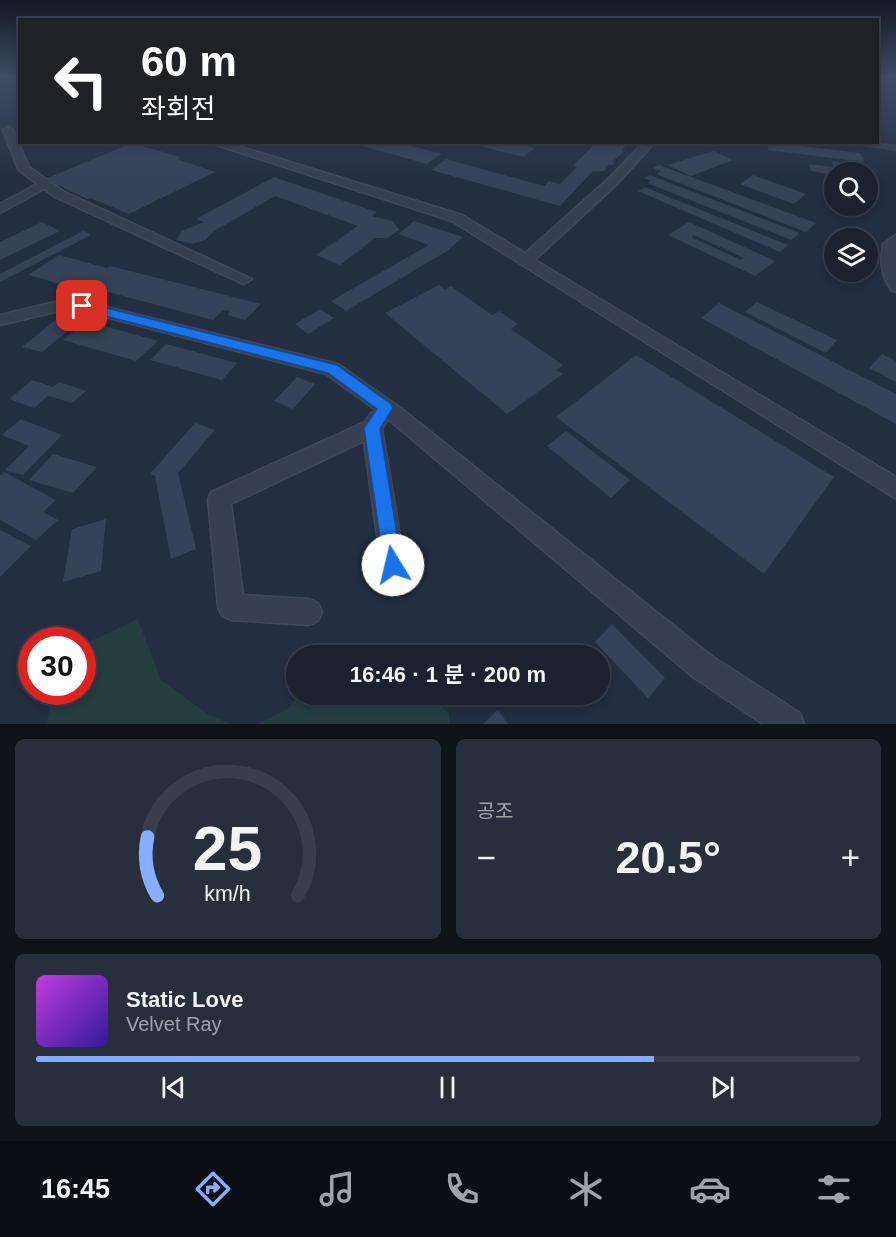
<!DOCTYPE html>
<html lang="ko">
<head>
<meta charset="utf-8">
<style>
  :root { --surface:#1a2230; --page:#272f3c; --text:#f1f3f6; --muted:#9fa4ab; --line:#383f4c; --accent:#86adfe }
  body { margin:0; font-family:Arial,"Noto Sans KR",sans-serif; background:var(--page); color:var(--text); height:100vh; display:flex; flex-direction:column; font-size:22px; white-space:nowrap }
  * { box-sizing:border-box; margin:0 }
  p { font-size:20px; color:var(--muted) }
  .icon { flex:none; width:33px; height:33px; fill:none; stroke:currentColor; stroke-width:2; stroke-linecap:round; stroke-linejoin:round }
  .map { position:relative; height:724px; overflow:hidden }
  .details { display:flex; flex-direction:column; gap:15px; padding:15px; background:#0e131a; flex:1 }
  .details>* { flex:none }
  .top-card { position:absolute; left:18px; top:18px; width:861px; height:126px; border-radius:0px; box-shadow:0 3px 9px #0003,0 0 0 2px var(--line); background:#202124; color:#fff; overflow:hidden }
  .buttons { position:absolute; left:824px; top:162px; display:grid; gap:12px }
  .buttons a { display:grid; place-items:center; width:54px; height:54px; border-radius:50%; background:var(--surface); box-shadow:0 3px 9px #0003,0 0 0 2px var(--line); font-size:30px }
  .speed { position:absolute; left:18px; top:627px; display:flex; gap:12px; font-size:30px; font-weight:700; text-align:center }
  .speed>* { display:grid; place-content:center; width:78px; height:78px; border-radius:50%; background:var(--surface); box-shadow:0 3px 9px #0003,0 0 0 2px var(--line); line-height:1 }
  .speed .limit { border:9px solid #d22; background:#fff; color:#111 }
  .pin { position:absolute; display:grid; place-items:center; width:51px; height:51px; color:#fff; margin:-26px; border-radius:12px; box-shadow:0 3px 9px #0006 }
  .me { position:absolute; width:66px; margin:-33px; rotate:351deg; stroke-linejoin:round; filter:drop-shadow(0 0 4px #0008) }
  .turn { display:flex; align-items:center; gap:21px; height:126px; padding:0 24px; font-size:27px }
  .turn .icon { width:78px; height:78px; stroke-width:2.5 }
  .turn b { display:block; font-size:42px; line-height:51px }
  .big { font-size:45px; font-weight:600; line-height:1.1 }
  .details .widget { flex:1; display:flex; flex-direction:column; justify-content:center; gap:9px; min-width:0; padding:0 21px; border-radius:9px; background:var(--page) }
  .details .dial { align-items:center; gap:0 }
  .dial svg { height:156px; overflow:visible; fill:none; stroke:var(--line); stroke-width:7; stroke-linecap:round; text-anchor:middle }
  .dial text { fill:var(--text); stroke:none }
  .song { display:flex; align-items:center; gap:18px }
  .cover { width:72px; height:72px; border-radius:9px; background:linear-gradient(135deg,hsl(290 70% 55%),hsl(250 70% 35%)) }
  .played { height:6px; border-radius:3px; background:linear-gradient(90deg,var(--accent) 75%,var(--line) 75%) }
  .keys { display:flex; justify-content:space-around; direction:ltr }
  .heat { display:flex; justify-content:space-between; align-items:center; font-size:33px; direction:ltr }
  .details .tiles { flex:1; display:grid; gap:15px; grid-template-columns:1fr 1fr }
  .widget:last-child { grid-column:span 2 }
  .trip { position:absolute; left:286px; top:645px; width:324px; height:60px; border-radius:30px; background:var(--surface); box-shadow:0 3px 9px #0003,0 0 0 2px var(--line); font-weight:600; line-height:60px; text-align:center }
  .dock { display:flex; height:96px; justify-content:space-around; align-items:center; background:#0a0e13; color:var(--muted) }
  .dock .icon { width:42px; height:42px }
  .dock .current { color:var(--accent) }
  .dock b { font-size:27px; color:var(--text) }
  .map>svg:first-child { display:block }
  .green { fill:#253c41 }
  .building { fill:#354257; fill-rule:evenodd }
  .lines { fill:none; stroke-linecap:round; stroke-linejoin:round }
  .minor-casing { stroke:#414959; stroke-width:3 }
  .minor { fill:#374050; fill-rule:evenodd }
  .route { fill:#1a73e8; stroke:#114b97; stroke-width:1.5 }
</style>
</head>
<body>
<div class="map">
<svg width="896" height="724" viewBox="0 0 896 724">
  <rect width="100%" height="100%" fill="#232e40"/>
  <g class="green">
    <polygon points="138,619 161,680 208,714 230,724 47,724 52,692 82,692 83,645"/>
    <polygon points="299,695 431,695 449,714 449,724 258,724 289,708"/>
  </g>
  <g class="building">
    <polygon points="398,142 441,154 427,164 352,143"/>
    <polygon points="514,142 535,148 523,157 468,143"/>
    <polygon points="589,142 627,144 622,150 625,151 612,162 615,163 613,165 609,165 604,171 593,171 560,206 431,170 446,159 544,186 549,181 560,184 577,167 573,165 594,145"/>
    <polygon points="767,142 860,153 864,162 768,150"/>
    <polygon points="847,142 896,144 896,151 847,144"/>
    <polygon points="132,143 180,157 177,159 215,172 129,214 90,198 87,199 45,179"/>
    <polygon points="713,151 733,160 691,176 668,165"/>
    <polygon points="832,161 870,167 873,173 845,169 847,172 834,175 811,171 809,164 833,167"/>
    <polygon points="659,165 667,168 816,223 806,232 656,174 661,171 653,168"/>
    <polygon points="650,175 657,178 800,233 791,240 647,183 651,181 644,178"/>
    <polygon points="753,175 806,194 794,204 740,184"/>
    <polygon points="274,177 377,212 372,216 393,221 399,230 388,238 375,238 340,265 316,255 358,226 275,196 214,231 205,240 192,244 177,240 181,231 204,222 196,219"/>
    <polygon points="645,187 652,190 788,245 780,252 638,191"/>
    <polygon points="414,221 463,237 447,251 346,311 331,301 429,245 398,234"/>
    <polygon points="42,222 60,231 0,260 0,242"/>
    <path d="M689,222L753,251L775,261L755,276L668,235ZM694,235L744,258L741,260L691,237Z"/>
    <polygon points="83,231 91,235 0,282 0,274"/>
    <polygon points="59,255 107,268 110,266 261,304 245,320 227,315 230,311 223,310 213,320 82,285 78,289 28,275"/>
    <polygon points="439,285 445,289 451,286 492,315 499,311 518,324 511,329 563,365 556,370 563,374 507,414 385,313"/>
    <polygon points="757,302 837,340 826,353 745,312"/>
    <polygon points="719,303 896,394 896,424 701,318"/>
    <polygon points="320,309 334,318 308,334 295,324"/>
    <polygon points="68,310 87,315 42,352 22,347"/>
    <polygon points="86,321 158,341 136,361 63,340"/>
    <polygon points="166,344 237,363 222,380 150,360"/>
    <polygon points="882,354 896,361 896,382 869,368"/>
    <polygon points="636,355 834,477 764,574 556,417"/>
    <polygon points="297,377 315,384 293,409 274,401"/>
    <polygon points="32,380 53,387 59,382 86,391 72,403 48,396 34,408 9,399"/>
    <polygon points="21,419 62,435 23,475 5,470 29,446 2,435"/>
    <polygon points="195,423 215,430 178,473 196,549 171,559 155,476 150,474"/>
    <polygon points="566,431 630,480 611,498 547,446"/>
    <polygon points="53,454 97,467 73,493 29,480"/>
    <polygon points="4,472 56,500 43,512 58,520 36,540 0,520 0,476"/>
    <polygon points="106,519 101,571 63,582 72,529"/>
    <polygon points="0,530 31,546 0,577"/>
    <polygon points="612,624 665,678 648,698 595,642"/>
    <polygon points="561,643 572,656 549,656"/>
    <polygon points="498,710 508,724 483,724"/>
  </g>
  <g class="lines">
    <g class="minor-casing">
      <g id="minor">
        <polygon points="8,127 13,130 29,167 63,191 252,279 244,284 239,282 55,197 44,189 0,213 0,204 37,184 18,169 3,130"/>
        <polygon points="207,142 225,142 462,215 525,253 609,178 644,142 655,142 617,184 535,260 896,477 896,499 452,221"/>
        <path d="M896,235V292L891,290C881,275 880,261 883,244Z"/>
        <polygon points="59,301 82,301 338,364 402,409 713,657 800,713 804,724 763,724 693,677 388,419 382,429 405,565 402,574 393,577 384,574 381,565 364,441 231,504 243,595 309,599 318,603 322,612 318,621 309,625 231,620 222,616 218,607 208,499 211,492 365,422 371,413 377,411 326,374 82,311 59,311 0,325 0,315"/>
      </g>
    </g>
    <use href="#minor" class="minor"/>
  </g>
  <linearGradient id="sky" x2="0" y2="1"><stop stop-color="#131923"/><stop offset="0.43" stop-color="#3f4c64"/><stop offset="1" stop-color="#3f4c64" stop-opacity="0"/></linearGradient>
  <rect width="896" height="180" fill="url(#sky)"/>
  <polygon class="route" points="82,302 337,365 391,404 393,408 380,429 402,565 400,572 393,574 386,572 384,565 364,428 377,409 328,373 78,309 76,306"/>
</svg>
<div class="buttons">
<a><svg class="icon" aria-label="search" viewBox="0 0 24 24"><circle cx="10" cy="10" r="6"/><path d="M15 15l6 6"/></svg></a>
<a><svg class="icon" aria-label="layers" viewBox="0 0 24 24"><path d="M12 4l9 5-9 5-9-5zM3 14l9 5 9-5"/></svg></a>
</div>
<div class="speed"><div class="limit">30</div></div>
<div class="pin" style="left:82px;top:306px;background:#d93025"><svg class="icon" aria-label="arrive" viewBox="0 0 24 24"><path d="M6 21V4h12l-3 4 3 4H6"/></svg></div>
<svg class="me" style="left:393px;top:565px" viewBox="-20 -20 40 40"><circle r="19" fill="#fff"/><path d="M0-13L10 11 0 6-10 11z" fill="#1a73e8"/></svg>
<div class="trip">16:46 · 1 분 · 200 m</div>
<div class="top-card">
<div class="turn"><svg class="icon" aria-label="left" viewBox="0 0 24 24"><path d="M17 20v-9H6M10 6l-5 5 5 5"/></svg><div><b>60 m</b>좌회전</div></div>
</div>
</div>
<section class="details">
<div class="tiles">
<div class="widget dial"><svg viewBox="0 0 100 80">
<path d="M14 69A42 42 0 1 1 86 69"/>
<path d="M14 69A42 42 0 0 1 9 39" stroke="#86adfe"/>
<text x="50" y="56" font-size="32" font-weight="700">25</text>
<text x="50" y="72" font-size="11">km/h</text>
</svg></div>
<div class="widget"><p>공조</p>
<div class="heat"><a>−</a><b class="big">20.5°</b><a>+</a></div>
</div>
<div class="widget">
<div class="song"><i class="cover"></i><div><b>Static Love</b><p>Velvet Ray</p></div></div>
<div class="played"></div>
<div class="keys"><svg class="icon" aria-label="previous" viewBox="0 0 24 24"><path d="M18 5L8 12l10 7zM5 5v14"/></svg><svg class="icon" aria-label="pause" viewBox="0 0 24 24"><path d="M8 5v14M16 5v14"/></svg><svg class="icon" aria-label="next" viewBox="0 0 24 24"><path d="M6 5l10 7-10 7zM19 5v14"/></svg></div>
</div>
</div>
</section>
<nav class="dock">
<b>16:45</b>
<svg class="icon current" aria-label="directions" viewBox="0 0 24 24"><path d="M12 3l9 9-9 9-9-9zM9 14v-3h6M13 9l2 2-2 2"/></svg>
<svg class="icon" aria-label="music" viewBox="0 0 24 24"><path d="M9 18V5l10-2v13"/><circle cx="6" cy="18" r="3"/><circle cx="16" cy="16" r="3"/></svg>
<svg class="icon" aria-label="phone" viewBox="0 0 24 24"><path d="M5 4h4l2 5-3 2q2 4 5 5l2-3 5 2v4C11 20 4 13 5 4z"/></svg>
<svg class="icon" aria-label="climate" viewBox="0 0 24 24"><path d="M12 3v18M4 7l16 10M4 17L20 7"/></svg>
<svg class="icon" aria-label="car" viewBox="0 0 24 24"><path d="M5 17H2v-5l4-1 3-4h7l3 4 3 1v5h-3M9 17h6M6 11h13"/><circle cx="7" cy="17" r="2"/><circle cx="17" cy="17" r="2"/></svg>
<svg class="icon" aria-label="filters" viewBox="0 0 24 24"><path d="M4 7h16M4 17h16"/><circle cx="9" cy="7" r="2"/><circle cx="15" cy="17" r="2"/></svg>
</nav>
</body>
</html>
